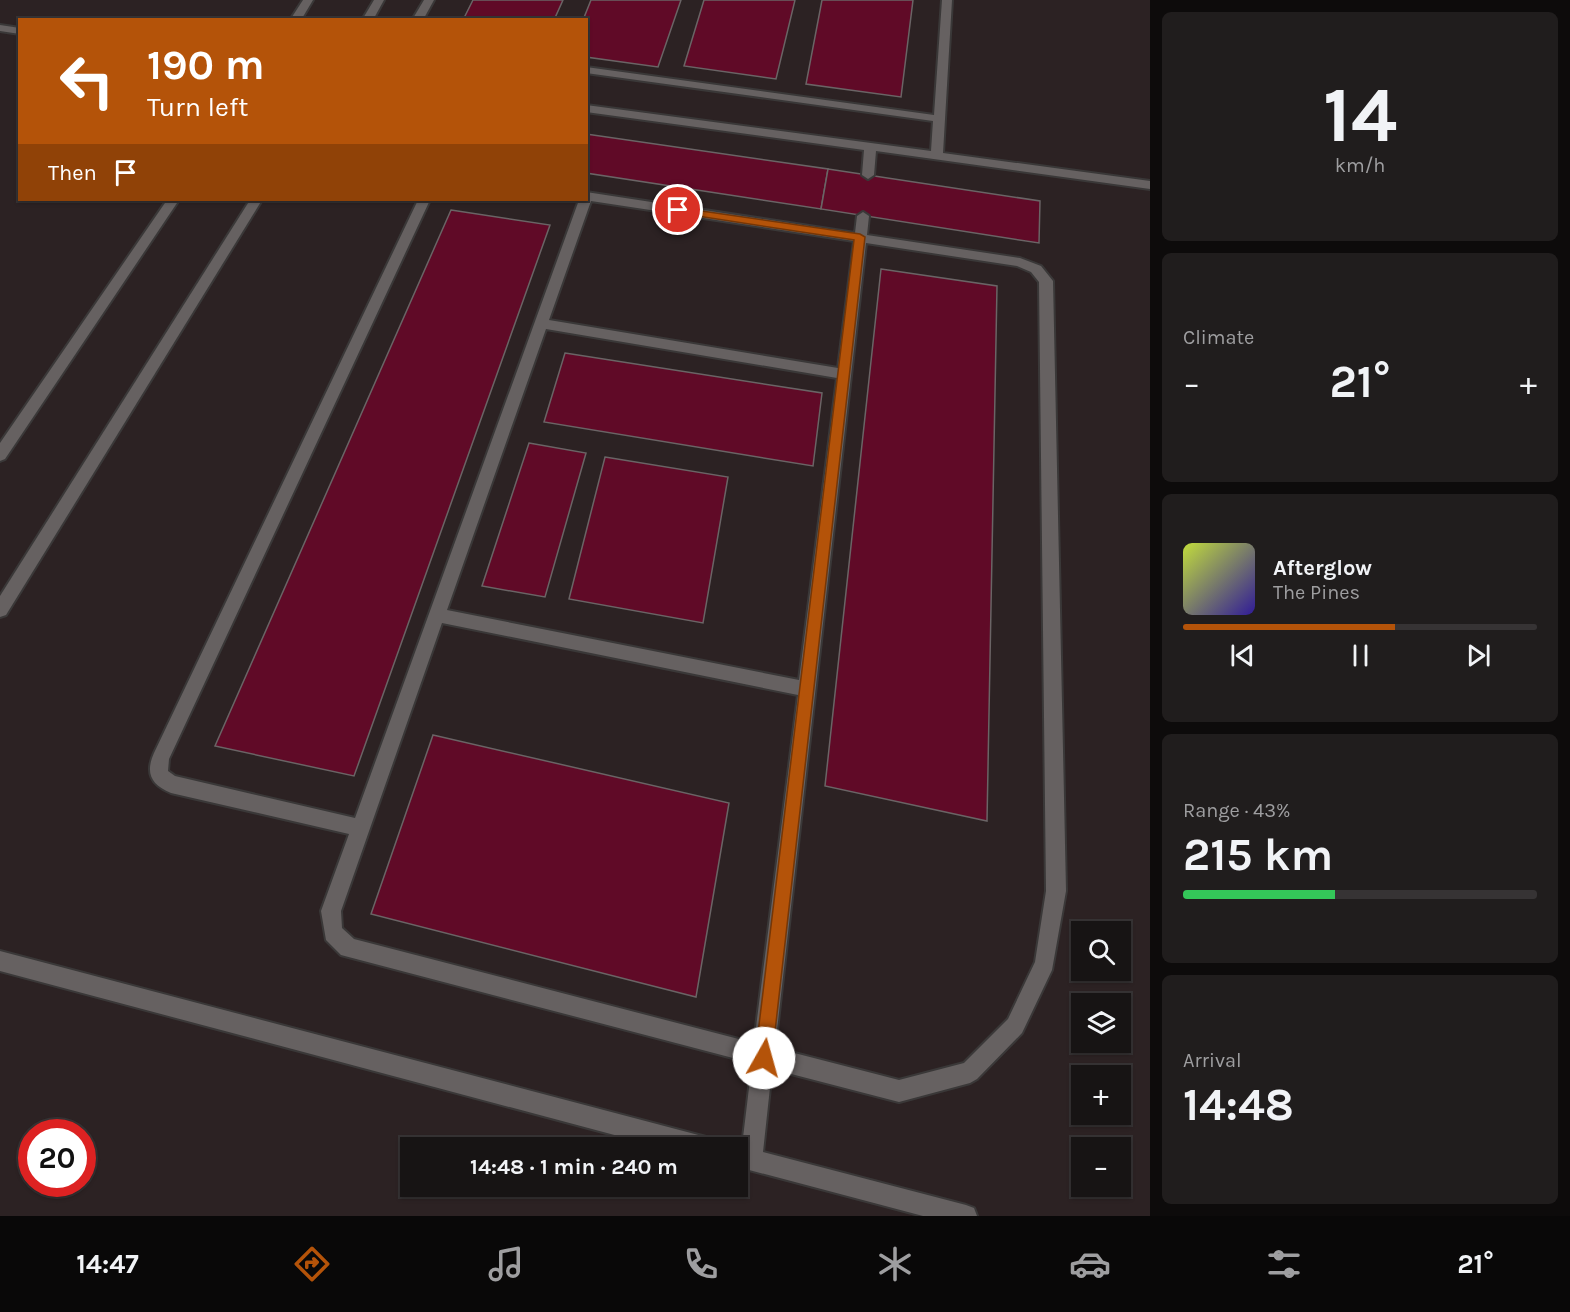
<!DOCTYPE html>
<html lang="en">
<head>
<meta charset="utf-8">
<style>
  :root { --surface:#171414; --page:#201d1d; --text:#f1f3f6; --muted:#9e9ea0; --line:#363334; --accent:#b45309 }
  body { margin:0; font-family:Karla,sans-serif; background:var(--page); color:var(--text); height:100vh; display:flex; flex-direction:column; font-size:22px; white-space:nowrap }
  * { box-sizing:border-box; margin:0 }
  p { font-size:20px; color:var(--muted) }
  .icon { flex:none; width:33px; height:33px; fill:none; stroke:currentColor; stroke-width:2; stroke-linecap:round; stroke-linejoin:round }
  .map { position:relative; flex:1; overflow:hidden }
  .panel { display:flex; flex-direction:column; gap:12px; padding:12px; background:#0d0b0b; width:420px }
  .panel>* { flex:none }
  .guide { position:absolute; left:18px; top:18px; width:570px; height:183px; border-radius:0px; box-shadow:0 2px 4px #0004,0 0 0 2px var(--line); background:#b45309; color:#fff; overflow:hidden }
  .fabs { position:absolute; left:1071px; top:921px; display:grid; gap:12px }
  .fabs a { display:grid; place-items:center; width:60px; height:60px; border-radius:0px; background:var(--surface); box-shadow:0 2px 4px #0004,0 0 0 2px var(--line); font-size:30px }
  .speed { position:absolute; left:18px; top:1119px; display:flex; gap:12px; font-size:30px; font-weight:700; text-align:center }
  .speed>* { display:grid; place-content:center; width:78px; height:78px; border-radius:50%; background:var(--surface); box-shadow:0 2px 4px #0004,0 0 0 2px var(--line); line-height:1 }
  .speed .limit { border:9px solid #d22; background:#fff; color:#111 }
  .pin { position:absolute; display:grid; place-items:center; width:51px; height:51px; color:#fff; margin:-26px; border:3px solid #fff; border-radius:50%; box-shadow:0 2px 6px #0007 }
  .me { position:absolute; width:66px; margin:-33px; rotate:7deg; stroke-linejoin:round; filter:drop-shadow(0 0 4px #0008) }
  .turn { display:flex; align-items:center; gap:21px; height:126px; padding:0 30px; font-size:27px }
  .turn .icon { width:78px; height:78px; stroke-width:2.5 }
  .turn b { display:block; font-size:42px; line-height:51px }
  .then { display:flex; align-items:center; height:57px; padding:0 30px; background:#0003; gap:12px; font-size:22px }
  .big { font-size:45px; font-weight:700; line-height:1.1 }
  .panel .card { flex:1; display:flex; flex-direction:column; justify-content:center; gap:9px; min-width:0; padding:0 21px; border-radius:9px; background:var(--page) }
  .panel .dial { align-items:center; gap:0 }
  .dial b { font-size:78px; line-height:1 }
  .song { display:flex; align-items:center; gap:18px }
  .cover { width:72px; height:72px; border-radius:9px; background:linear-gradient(135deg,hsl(70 70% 55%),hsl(250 70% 35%)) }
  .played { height:6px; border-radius:3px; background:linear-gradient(90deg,var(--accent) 60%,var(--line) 60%) }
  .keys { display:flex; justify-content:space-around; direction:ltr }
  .heat { display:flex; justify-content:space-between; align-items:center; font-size:33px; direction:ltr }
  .charge { height:9px; border-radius:4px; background:linear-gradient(90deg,#34c759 43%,var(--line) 0) }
  .trip { position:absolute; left:400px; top:1137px; width:348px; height:60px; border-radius:0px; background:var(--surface); box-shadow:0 2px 4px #0004,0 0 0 2px var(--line); font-weight:700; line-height:60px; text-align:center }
  .dock { display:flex; height:96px; justify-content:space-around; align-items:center; background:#090808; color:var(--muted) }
  .dock .icon { width:42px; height:42px }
  .dock .selected { color:var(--accent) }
  .dock b { font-size:27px; color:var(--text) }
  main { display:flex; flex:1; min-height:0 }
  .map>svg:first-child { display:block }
  .built { fill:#2c2223; fill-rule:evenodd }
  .building { fill:#600a27; stroke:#6a6465; stroke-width:1.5 }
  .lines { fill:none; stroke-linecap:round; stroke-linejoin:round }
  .service-casing { stroke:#3a3838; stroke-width:4 }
  .service { fill:#666161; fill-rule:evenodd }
  .route { fill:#b45309; stroke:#753606; stroke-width:1.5 }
</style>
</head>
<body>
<main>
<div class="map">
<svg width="1150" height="1216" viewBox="0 0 1150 1216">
  <rect width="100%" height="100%" fill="#1f1a1b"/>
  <path class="built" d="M0,0H1150V1216H0ZM20,20H586V200H20ZM1082,932H1120V970H1082ZM1082,1004H1120V1042H1082ZM1082,1076H1120V1114H1082ZM32,1132H82V1184H32ZM411,1148H738V1186H411ZM1082,1148H1120V1186H1082Z"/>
  <g class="building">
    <polygon points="473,0 563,0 554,20 463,20"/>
    <polygon points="591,0 681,0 658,67 586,57 586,20 583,20"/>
    <polygon points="704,0 795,0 776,79 684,66"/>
    <polygon points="822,0 913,0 901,97 806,84"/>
    <polygon points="586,134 828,169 821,209 586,173"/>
    <polygon points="828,169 1040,201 1039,243 821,209"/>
    <polygon points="451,210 550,225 354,776 215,746"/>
    <polygon points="881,269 997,286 987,821 825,786"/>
    <polygon points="565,353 822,393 813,466 544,422"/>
    <polygon points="529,443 586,453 545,597 482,586"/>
    <polygon points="605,457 728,477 703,623 569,599"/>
    <polygon points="433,735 729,803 696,997 371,914"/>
  </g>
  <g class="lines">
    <g class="service-casing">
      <g id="service">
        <polygon points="303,0 313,0 301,20 290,20"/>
        <polygon points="374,0 384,0 373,20 362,20"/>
        <polygon points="424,0 434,0 423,20 412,20"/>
        <polygon points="942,0 952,0 943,153 1150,181 1150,189 876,151 874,175 868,179 862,175 864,150 586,112 586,105 931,151 933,121 586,73 586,67 934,115"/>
        <polygon points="0,25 20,28 20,34 0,31"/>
        <path d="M586,192L855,233L857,216L863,212L869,216L867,235L1020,258L1041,266L1053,281L1066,891L1052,970L1022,1033L977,1079L970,1083L899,1102L772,1069L763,1152L966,1205L974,1208L977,1216H923L738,1167V1148H732L742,1146L752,1063L341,955L326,940L321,911L349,834L171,793C151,785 145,773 154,753L418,200H430L169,759L168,771L175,776L355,818L579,200H586ZM591,201L854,241L838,368L549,320ZM866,243L1017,266L1031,272L1039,282L1046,891L1035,962L1008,1019L964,1063L899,1080L775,1048ZM546,329L837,378L799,680L447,610ZM442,623L798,695L754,1043L354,939L342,928L341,911Z"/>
        <polygon points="167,200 179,200 5,459 0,461 0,443"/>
        <polygon points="250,200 262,200 6,615 0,617 0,596"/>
        <polygon points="0,951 706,1137 714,1140 717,1148 663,1148 0,971"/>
      </g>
    </g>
    <use href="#service" class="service"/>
  </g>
  <polygon class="route" points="674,207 860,234 865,237 772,1058 770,1064 764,1066 758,1064 755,1058 854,240 678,213 672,210"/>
</svg>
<div class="fabs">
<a><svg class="icon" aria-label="search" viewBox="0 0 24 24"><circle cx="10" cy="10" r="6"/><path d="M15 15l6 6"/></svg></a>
<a><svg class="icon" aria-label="layers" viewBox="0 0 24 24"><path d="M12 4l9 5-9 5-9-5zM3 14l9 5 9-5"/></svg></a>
<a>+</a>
<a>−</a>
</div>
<div class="speed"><div class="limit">20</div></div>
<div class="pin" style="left:678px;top:210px;background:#d93025"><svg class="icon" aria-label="arrive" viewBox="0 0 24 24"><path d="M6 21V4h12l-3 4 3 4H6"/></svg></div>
<svg class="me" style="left:764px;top:1058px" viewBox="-20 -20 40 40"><circle r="19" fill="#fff"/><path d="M0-13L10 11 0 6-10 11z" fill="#b45309"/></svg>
<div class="trip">14:48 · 1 min · 240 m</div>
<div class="guide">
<div class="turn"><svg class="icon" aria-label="left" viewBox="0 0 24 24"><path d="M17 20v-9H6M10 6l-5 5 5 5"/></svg><div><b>190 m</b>Turn left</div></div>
<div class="then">Then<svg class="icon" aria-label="arrive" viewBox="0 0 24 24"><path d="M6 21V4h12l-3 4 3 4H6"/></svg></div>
</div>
</div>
<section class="panel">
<div class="card dial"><b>14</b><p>km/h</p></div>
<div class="card"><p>Climate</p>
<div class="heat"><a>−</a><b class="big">21°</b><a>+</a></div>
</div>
<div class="card">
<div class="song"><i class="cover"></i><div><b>Afterglow</b><p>The Pines</p></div></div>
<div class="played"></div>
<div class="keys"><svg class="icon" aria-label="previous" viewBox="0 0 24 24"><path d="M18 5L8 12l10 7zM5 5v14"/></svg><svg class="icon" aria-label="pause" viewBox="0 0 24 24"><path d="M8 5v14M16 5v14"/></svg><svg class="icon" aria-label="next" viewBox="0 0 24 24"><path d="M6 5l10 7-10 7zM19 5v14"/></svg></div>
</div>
<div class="card"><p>Range · 43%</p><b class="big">215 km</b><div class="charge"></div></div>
<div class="card"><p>Arrival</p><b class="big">14:48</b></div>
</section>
</main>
<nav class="dock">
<b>14:47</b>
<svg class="icon selected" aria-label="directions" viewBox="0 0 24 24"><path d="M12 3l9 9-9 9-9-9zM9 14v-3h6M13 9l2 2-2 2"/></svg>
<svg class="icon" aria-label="music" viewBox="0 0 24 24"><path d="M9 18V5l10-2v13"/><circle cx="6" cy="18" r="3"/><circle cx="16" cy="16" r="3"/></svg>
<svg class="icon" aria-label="phone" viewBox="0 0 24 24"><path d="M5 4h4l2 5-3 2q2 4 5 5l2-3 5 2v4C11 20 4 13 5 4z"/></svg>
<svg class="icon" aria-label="climate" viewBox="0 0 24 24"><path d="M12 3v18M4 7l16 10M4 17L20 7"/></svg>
<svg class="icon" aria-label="car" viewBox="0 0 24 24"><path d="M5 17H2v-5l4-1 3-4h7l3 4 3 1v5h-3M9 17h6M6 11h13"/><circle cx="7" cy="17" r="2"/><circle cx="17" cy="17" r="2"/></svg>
<svg class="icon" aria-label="filters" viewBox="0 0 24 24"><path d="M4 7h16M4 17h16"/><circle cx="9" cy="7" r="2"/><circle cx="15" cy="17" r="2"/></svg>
<b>21°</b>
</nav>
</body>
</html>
